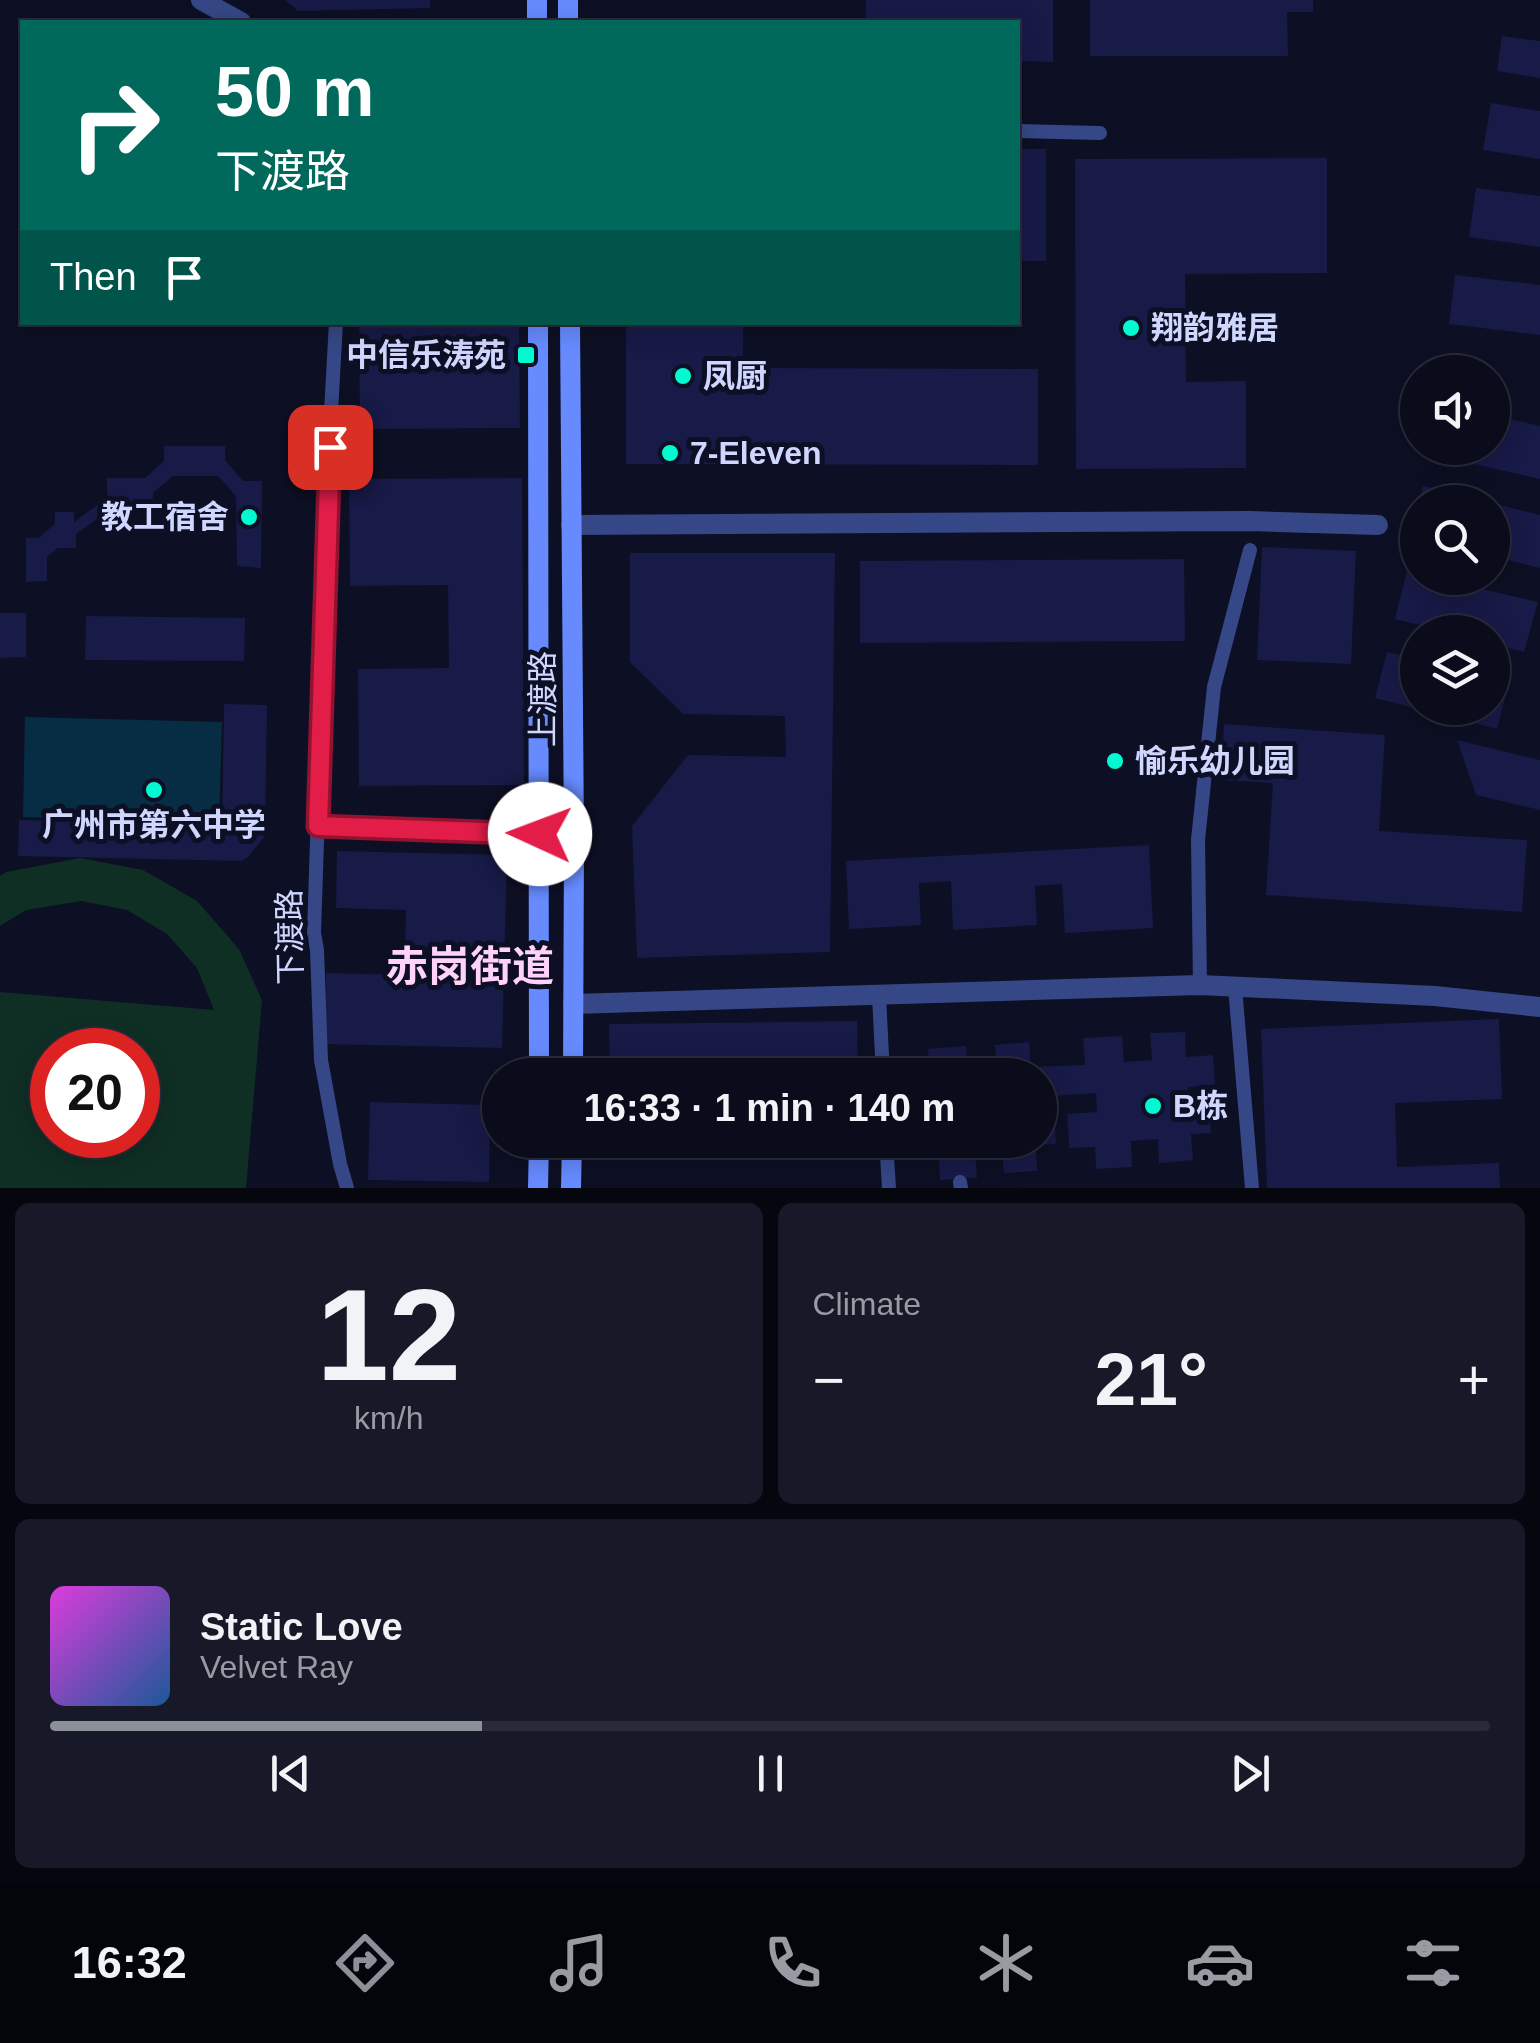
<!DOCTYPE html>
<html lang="en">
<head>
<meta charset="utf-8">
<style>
  :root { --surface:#0a0b1b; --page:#181928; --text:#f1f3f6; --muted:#999ba3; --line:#2a2b3a; --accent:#8c9099 }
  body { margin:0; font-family:Arial,"Noto Sans SC",sans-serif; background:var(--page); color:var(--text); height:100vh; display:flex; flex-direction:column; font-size:38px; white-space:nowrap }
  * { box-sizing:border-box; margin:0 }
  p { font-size:32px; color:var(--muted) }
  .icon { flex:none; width:55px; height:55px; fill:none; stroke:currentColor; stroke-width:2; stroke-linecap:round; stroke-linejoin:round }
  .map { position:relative; height:1188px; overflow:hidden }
  .details { display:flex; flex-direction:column; gap:15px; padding:15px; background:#06060f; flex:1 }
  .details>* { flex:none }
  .top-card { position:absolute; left:20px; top:20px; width:1000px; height:305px; border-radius:0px; box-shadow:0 5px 25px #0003,0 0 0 2px var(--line); background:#00695c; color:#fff; overflow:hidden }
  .controls { position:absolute; left:1400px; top:355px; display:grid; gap:20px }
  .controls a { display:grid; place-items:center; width:110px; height:110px; border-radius:50%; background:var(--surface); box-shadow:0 5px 25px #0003,0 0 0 2px var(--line); font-size:50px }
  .speed { position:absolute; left:30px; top:1028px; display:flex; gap:20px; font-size:50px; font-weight:700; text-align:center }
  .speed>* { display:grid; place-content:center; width:130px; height:130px; border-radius:50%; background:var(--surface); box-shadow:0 5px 25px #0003,0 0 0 2px var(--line); line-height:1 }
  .speed .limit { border:15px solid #d22; background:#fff; color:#111 }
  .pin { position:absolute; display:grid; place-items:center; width:85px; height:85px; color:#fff; margin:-42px; border-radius:20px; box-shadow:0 5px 15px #0006 }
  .me { position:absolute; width:110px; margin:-55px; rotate:272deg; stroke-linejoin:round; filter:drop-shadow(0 0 8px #0008) }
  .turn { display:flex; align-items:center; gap:35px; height:210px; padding:0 30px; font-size:45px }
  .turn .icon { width:130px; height:130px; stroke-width:2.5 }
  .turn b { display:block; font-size:70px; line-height:85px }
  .then { display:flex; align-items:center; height:95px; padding:0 30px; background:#0003; gap:20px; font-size:38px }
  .big { font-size:75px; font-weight:600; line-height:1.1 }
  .details .widget { flex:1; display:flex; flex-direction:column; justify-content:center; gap:15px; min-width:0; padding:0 35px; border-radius:15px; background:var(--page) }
  .details .dial { align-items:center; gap:0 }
  .dial b { font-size:130px; line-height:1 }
  .song { display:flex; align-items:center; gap:30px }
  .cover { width:120px; height:120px; border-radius:15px; background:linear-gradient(135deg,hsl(300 70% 55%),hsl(210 70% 35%)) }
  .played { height:10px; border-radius:5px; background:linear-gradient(90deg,var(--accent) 30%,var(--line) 30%) }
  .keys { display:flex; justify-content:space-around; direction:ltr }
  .heat { display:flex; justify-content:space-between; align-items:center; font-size:55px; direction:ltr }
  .details .tiles { flex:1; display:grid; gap:15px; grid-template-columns:1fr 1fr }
  .widget:last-child { grid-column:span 2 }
  .trip { position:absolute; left:482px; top:1058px; width:575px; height:100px; border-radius:50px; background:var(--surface); box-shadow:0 5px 25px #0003,0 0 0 2px var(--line); font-weight:600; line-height:100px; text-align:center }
  .dock { display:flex; height:160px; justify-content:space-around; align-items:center; background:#04040b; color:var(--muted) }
  .dock .icon { width:70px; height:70px }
  .dock .selected { color:var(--accent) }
  .dock b { font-size:45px; color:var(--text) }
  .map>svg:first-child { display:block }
  .green { fill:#0f2f25; fill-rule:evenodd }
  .water { fill:#062d44 }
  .building { fill:#181a47 }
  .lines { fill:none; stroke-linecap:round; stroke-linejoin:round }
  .lane { stroke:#354786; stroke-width:14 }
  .street { stroke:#354786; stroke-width:20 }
  .secondary { stroke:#678bff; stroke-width:20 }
  .route-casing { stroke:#92132f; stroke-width:25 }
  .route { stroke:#e11d48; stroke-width:18 }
  .poi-dot { fill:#00fbd2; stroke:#0d0f24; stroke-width:4 }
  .labels { text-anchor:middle; stroke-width:10; stroke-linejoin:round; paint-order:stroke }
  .poi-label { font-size:32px; font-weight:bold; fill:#d0d7ff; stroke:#0d0f24; text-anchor:start }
  .street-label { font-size:32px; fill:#d0d7ff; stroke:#0d0f24 }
  .district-label { font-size:42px; font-weight:bold; fill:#ffd2fa; stroke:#0d0f24 }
</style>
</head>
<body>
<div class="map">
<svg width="1540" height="1188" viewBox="0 0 1540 1188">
  <rect width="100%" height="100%" fill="#0d0f24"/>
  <path class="green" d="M80,858L143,870L197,901L239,949L262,1000L246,1188H0V992L214,1010L197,968L167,934L127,910L81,901L26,910L0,926V876L6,872ZM52,1050H138V1135H52Z"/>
  <polygon class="water" points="25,717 222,722 219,822 23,817"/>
  <g class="building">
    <polygon points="285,0 430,0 430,8 298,11"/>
    <polygon points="866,0 1053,0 1053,62 1018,61 1018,22 866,22"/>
    <polygon points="1090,0 1313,0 1313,12 1287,12 1288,56 1090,56"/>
    <polygon points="1502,36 1540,41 1540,78 1497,71"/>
    <polygon points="1491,103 1540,111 1540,159 1483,150"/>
    <rect x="1018" y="149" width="28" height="112"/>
    <polygon points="1327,158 1327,273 1185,274 1186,382 1246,381 1246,468 1076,469 1075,159"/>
    <polygon points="1476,188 1540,196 1540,247 1469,237"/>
    <polygon points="1455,275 1540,285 1540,335 1449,324"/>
    <polygon points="359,322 519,322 520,428 360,429"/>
    <polygon points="626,322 743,322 743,368 1038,369 1038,465 626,464"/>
    <polygon points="1492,415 1540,426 1540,479 1430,454 1432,448 1492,448"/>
    <polygon points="164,446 225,446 225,460 243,481 262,481 261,568 237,566 236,496 218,476 173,476 153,493 152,510 111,509 76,534 76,548 58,548 47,557 47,581 26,582 26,538 38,538 55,524 55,512 74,512 74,522 107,498 107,478 145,478 164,461"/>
    <polygon points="522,478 524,785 359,786 358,669 449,668 448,585 350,586 349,479"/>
    <polygon points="1423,486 1483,501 1483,502 1419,502"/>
    <polygon points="1492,503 1540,515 1540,568 1492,556"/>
    <polygon points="1262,547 1356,551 1351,664 1257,660"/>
    <polygon points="630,553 835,553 830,952 637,958 632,826 688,755 786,757 785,716 683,714 630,662"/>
    <polygon points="1184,559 1185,641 860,643 860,561"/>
    <polygon points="1407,571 1418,573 1418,578 1436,578 1538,602 1524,652 1492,644 1492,632 1448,632 1395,619"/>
    <polygon points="0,613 26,613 26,657 0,658"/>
    <polygon points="86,616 245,618 244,661 85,660"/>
    <polygon points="1387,652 1418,659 1418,708 1492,708 1492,678 1509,683 1497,729 1375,698"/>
    <polygon points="224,704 267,705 265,836 247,858 241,861 18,856 19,820 222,824"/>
    <polygon points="1224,724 1385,735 1379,831 1527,840 1522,912 1266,895 1273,783 1221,780"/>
    <polygon points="1457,740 1540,760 1540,810 1476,795"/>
    <polygon points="1149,845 1153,928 1065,933 1062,884 1035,886 1037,925 953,930 951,881 919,883 921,925 849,929 846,861"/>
    <polygon points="337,851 507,855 502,1048 324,1044 326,973 404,975 406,910 336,908"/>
    <polygon points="1499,1019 1502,1099 1395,1103 1397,1167 1499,1163 1500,1188 1267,1188 1261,1029"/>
    <polygon points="857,1021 858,1075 610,1075 609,1024"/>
    <polygon points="1185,1032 1186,1057 1213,1055 1215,1085 1188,1087 1188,1099 1209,1098 1211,1133 1191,1134 1193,1160 1159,1163 1158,1139 1131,1141 1132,1167 1096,1169 1095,1147 1069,1148 1067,1114 1097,1112 1096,1093 1040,1097 1040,1075 988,1075 988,1072 997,1071 995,1045 1029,1042 1031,1067 1085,1065 1083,1038 1122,1036 1124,1062 1152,1060 1150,1033"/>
    <polygon points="966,1046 968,1075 930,1075 928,1049"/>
    <polygon points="370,1102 490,1105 489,1182 368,1180"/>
    <polygon points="1054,1108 1056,1144 1036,1145 1037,1171 1004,1173 1002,1150 975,1151 977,1178 940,1180 939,1158 914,1159 913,1140 1040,1140 1040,1109"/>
  </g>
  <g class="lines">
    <g class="lane">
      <polyline points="1018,131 1100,133"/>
      <polyline points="336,322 331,412 314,933 317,950 321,1060 340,1164 347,1188"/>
      <polyline points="319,826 540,834"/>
      <polyline points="1200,985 1198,840 1214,687 1250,550"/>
      <polyline points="1235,987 1252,1188"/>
      <polyline points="879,996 883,1075"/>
      <polyline points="886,1140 889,1188"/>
      <polyline points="960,1182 961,1188"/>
    </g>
    <g class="street">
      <polyline points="201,0 241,22"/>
      <polyline points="571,525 1249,521 1378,525"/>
      <polyline points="573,1004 1200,985 1435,996 1540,1007"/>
    </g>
    <g class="secondary">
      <polyline points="537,0 537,22"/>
      <polyline points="568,0 568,22"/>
      <polyline points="538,322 539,1075"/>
      <polyline points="570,322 574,842 573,1075"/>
      <polyline points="538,1188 539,1140"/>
      <polyline points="571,1188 572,1140"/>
    </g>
  </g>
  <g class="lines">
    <g class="route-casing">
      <polyline id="route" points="330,447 318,826 540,834"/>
    </g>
    <use href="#route" class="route"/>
  </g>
  <g class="poi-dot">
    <circle cx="1131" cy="328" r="10"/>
    <rect x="516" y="345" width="20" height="20" rx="5"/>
    <circle cx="683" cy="376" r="10"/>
    <circle cx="670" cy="453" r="10"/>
    <circle cx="249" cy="517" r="10"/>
    <circle cx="1115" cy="761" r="10"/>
    <circle cx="154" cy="790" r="10"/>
    <circle cx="1153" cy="1106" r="10"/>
  </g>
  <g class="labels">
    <g class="poi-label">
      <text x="1151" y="339">翔韵雅居</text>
      <text x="506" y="366" text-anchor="end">中信乐涛苑</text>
      <text x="703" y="387">凤厨</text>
      <text x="690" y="464">7-Eleven</text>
      <text x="229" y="528" text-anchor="end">教工宿舍</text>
      <text x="1135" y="772">愉乐幼儿园</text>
      <text x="154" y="836" text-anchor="middle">广州市第六中学</text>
      <text x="1173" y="1117">B栋</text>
    </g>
    <g class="street-label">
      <text transform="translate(543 699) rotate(-90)" y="11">上渡路</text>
      <text transform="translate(290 937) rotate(-91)" y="11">下渡路</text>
    </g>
    <g class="district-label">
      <text x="470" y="981">赤岗街道</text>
    </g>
  </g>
</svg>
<div class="controls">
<a><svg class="icon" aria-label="sound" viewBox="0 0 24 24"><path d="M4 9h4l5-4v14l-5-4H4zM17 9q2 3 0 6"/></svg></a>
<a><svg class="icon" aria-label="search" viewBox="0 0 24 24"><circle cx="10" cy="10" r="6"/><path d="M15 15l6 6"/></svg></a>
<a><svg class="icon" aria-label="layers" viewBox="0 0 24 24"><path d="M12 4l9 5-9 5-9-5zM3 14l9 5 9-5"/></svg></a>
</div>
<div class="speed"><div class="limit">20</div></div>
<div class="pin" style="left:330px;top:447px;background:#d93025"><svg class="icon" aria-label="arrive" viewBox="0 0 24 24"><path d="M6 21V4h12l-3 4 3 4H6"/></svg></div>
<svg class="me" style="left:540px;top:834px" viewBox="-20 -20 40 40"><circle r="19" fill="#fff"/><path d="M0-13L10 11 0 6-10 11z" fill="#e11d48"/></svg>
<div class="trip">16:33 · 1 min · 140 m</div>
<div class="top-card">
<div class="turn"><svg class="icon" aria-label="right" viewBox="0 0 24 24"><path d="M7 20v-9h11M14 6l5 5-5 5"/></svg><div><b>50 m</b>下渡路</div></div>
<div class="then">Then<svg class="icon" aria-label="arrive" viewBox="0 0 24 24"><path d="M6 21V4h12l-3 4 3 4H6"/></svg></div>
</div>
</div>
<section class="details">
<div class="tiles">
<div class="widget dial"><b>12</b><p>km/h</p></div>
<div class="widget"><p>Climate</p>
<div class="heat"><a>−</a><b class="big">21°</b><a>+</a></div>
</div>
<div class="widget">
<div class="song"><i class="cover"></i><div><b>Static Love</b><p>Velvet Ray</p></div></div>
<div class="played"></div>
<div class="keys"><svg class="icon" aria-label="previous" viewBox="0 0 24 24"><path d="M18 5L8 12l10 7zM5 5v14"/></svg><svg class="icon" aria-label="pause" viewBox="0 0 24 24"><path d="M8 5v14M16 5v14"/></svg><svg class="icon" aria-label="next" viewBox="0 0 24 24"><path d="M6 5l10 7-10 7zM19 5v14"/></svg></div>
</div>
</div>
</section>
<nav class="dock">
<b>16:32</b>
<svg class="icon selected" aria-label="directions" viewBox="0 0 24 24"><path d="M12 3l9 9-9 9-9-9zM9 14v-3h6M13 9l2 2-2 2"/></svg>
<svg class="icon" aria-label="music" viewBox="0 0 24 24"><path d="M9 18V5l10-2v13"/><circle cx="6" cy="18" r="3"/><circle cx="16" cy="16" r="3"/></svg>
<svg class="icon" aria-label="phone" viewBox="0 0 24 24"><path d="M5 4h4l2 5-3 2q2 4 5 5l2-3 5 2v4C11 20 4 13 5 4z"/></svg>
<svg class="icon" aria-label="climate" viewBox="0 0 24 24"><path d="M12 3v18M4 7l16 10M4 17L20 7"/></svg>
<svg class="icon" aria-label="car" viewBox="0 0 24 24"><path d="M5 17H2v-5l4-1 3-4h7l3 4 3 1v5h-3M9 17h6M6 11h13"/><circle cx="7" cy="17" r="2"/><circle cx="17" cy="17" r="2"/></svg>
<svg class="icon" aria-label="filters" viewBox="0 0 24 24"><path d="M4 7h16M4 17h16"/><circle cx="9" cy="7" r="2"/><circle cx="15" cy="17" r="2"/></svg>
</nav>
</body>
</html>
